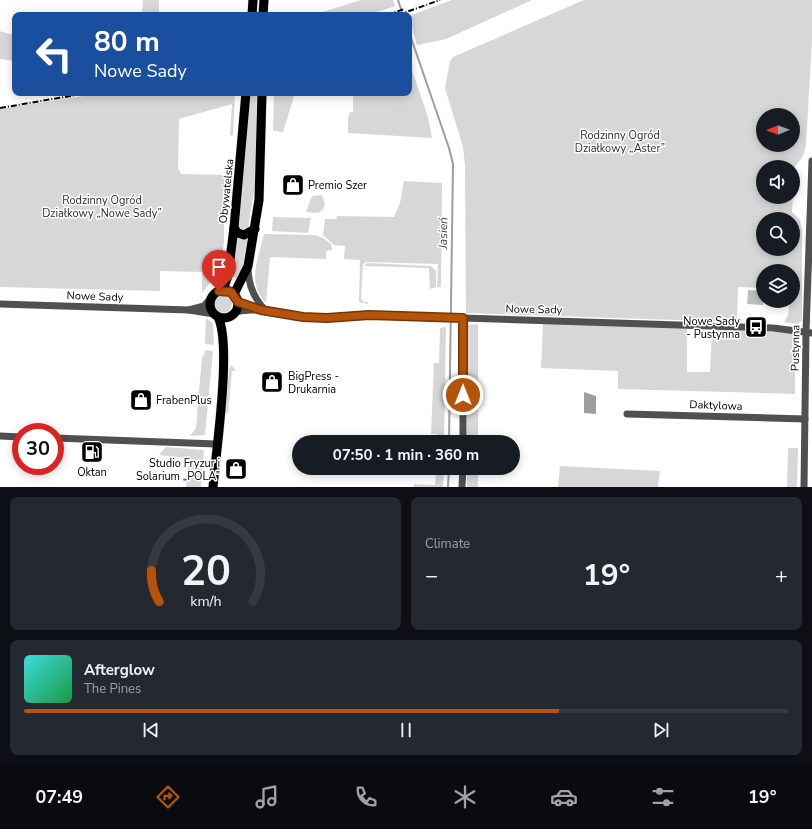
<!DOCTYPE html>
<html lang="en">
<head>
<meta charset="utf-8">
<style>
  :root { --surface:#171b24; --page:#242831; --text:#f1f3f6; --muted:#9ea1a6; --line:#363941; --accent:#b45309 }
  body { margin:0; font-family:"Nunito Sans",sans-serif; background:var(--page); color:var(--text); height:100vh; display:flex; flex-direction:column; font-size:15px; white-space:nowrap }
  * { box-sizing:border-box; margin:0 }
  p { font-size:13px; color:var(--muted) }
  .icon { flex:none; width:22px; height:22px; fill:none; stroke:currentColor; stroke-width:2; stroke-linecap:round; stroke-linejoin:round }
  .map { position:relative; height:487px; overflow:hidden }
  .panel { display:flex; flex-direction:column; gap:10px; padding:10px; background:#0d0f14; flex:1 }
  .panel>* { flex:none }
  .banner { position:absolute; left:12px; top:12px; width:400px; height:84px; border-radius:8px; box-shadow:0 2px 10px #0003; background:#1a4fa0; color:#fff; overflow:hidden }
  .needle { width:26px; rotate:269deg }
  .fabs { position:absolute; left:756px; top:108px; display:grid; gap:8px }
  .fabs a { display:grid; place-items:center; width:44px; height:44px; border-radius:50%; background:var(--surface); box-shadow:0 2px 10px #0003; font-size:20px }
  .speed { position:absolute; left:12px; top:423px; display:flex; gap:8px; font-size:20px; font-weight:700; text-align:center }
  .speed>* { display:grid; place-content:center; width:52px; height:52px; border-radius:50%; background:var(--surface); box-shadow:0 2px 10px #0003; line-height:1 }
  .speed .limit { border:6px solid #d22; background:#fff; color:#111 }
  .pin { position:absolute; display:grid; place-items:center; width:34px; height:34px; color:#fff; margin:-41px -17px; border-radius:50% 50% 50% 0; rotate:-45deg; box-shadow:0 0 4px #0007 }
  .pin .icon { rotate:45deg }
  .me { position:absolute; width:44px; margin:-22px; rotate:0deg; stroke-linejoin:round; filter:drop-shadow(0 0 3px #0008) }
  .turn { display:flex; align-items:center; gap:14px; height:84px; padding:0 16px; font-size:18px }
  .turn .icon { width:52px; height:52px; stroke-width:2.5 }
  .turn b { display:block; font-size:28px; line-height:34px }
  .big { font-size:30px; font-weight:700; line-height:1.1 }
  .panel .tile { flex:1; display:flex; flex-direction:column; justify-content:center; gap:6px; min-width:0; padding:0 14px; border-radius:8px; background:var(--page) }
  .panel .dial { align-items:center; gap:0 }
  .dial svg { height:104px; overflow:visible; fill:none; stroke:var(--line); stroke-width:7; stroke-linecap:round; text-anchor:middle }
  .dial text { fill:var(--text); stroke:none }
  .song { display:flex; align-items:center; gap:12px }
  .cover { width:48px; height:48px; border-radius:6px; background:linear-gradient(135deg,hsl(180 70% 55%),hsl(140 70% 35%)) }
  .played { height:4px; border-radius:2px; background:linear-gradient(90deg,var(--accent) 70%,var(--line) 70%) }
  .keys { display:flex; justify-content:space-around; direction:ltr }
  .heat { display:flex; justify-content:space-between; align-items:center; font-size:22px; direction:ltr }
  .panel .tiles { flex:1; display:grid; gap:10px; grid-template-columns:1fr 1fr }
  .tile:last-child { grid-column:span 2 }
  .trip { position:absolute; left:292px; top:435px; width:228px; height:40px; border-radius:20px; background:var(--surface); box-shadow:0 2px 10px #0003; font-weight:700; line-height:40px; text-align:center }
  .dock { display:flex; height:64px; justify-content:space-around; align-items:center; background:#090b0e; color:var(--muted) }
  .dock .icon { width:28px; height:28px }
  .dock .active { color:var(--accent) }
  .dock b { font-size:18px; color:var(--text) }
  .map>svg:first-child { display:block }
  .green { fill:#d7d7d7; fill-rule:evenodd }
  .water { fill:#9e9e9e }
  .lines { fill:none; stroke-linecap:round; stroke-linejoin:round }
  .stream { stroke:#9e9e9e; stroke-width:2 }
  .building { fill:#c0c0c0 }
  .major-casing { stroke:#dbdbdb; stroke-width:10 }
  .minor { stroke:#505050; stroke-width:7 }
  .major { stroke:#000; stroke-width:9 }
  .rail { stroke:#000; stroke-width:2; stroke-dasharray:6 2 1 2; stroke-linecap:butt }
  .route-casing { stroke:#753606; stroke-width:10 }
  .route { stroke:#b45309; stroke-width:7 }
  .labels { text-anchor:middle; stroke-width:3; stroke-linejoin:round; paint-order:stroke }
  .park-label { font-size:11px; fill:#2e2e2e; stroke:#fff }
  .poi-label { font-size:11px; fill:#000; stroke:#fff; text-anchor:start }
  .street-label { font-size:11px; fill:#000; stroke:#fff }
  .water-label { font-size:12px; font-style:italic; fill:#3f3f3f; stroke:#fff }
</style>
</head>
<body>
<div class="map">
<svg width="812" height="487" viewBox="0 0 812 487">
  <rect width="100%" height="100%" fill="#fff"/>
  <g class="green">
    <polygon points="143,0 159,0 159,15 142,15"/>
    <polygon points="361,0 393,0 395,6 367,15 313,15"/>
    <polygon points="452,0 532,0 446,39 417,45 409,16"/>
    <path d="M584,0H812V40L806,145L803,156L794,168L793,193V167H763V197H793L792,212L800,220L802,232V321L796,324L784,322L788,315L789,305L786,304L785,301H793V271H763V288L738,287L737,322L466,313L465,165L463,147L445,88L450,61L453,57ZM763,115H793V145H763ZM763,219H793V249H763Z"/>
    <polygon points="0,31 15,36 15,61 0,59"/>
    <polygon points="409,61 428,117 432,138 348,133 348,118 350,112 353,112 353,93 409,93"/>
    <path d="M103,93H235L233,136L230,135L232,104L179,119L178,168L181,174L228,175C230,190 221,204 223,220H219V224H224V242L220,270L202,293V272L160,271V291L0,287V109Z"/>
    <polygon points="250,93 257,93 256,179 248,228 243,231 239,226"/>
    <polygon points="274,93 295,93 283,132 273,131"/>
    <polygon points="404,181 442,183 441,287 437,287 438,264 366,262 363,264 361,299 364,302 368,302 368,304 359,302 360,260 344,259 345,246 334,245 323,235 325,219 336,219 337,216 394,217 400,203"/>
    <path d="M322,195L325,204C322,215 315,213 306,212L312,196Z"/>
    <polygon points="273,217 311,218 308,233 272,231"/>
    <path d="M264,234L315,235L323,238L331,244L332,250L326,251V259L270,257L266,303C246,283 259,257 264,234Z"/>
    <polygon points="237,238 248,239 241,272 238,279 232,276"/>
    <polygon points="367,263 431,266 436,271 436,287 430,289 429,268 364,266"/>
    <circle cx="223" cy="304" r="9"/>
    <polygon points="206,318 213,324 214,345 205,344"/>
    <polygon points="543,323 687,327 687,372 710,372 712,329 791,333 795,335 795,394 618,389 618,371 541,368"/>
    <polygon points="478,324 478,442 467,442 467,325"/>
    <polygon points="446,327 444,442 437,442 437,434 431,434 434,363 439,363 440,328"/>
    <polygon points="205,350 213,351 205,435 190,436 196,428 202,356 204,356"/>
    <polygon points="231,365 235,369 235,371 232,371 228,414 226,412 229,369"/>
    <polygon points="166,447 204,450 201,487 186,487 188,464 186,458 159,455"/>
    <polygon points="788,448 798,448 797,487 787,487"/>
    <polygon points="560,466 660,471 658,487 558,487"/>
    <polygon points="436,468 444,468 443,487 414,487 414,484 435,485"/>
    <rect x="467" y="468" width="11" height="19"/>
  </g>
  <polygon class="water" points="584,392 596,396 596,414 584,413"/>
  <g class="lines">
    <g class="stream">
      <polyline points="398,0 403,15"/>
      <polyline points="409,32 449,148 453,164 449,442"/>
      <polyline points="448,487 449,468"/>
    </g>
  </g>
  <polygon class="building" points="748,290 763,291 763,305 747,304"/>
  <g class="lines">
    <g class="major-casing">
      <g id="major">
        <polyline points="252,15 253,0"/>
        <polyline points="263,15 264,0"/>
        <polyline points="234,228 238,233 244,235 255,229"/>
        <circle cx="224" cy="304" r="14"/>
        <polyline points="223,290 228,275 234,228 246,93"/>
        <polyline points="234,294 248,266 259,200 262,93"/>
        <path d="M213,487C216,451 232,345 218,317"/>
      </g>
    </g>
    <g class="minor">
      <path d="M248,267C248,284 253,298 266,311"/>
      <polyline points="238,301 257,308"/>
      <polyline points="0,304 189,310 214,314"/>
      <polyline points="189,310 204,306 210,299"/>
      <path d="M235,312C259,306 280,315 303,317C325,319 346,315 368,315L773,328L812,333"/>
      <polyline points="463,318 463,442"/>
      <polyline points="627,414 805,419"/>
      <polyline points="0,436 21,437"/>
      <polyline points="55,438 216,444"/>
      <polyline points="462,487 463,468"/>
      <polyline points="804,487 806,332 812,161"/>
    </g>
    <use href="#major" class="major"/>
    <g class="rail">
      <polyline points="387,15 404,9"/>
      <polyline points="398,15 440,0"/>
      <polyline points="0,108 88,93"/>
    </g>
  </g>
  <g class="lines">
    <g class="route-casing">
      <polyline id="route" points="219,291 231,292 238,302 261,310 303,317 327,318 369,315 463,318 463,395"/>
    </g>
    <use href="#route" class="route"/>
  </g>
  <defs>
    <g id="shop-square" transform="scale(1.15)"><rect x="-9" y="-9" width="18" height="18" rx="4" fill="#000" stroke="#fff"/><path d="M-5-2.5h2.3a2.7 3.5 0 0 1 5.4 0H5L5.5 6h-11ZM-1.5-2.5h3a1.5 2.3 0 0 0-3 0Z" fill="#fff"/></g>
    <g id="bus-square" transform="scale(1.15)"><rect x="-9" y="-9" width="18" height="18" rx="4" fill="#000" stroke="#fff"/><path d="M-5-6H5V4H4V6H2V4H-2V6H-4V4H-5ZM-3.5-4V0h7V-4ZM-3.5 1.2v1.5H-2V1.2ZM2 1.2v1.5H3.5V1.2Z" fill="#fff"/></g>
    <g id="fuel-square" transform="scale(1.15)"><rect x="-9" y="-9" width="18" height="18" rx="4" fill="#000" stroke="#fff"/><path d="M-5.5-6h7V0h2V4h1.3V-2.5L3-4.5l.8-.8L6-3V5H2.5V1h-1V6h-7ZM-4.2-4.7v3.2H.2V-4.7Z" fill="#fff"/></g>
  </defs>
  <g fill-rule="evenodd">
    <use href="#shop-square" x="293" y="185"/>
    <use href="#bus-square" x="756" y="327"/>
    <use href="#shop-square" x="272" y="382"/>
    <use href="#shop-square" x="141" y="400"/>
    <use href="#fuel-square" x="92" y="452"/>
    <use href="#shop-square" x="236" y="469"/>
  </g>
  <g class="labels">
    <g class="park-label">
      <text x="620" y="139">Rodzinny Ogród<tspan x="620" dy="13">Działkowy „Aster”</tspan></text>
      <text x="102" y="204">Rodzinny Ogród<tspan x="102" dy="13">Działkowy „Nowe Sady”</tspan></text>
    </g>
    <g class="poi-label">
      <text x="308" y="189">Premio Szer</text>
      <text x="740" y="325" text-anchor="end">Nowe Sady<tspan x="740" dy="13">- Pustynna</tspan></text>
      <text x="288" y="380">BigPress -<tspan x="288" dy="13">Drukarnia</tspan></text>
      <text x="156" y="404">FrabenPlus</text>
      <text x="220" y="467" text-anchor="end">Studio Fryzur i<tspan x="220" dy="13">Solarium „POLA”</tspan></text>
      <text x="92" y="476" text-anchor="middle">Oktan</text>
    </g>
    <g class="street-label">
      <text transform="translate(226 191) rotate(-84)" y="4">Obywatelska</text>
      <text transform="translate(95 296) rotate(2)" y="4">Nowe Sady</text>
      <text transform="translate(534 309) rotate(1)" y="4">Nowe Sady</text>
      <text transform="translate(795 348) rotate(-89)" y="4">Pustynna</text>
      <text transform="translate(716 405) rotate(2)" y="4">Daktylowa</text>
    </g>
    <g class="water-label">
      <text transform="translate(443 233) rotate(-89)" y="4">Jasień</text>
    </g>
  </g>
</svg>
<div class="fabs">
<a><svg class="needle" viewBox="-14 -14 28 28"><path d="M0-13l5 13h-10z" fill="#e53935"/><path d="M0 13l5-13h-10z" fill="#9ea1a6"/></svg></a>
<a><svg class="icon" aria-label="sound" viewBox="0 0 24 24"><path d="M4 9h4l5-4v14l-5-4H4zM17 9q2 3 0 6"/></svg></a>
<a><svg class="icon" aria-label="search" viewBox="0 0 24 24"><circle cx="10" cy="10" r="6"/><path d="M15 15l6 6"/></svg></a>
<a><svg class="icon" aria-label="layers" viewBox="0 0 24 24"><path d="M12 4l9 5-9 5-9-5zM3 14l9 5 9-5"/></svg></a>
</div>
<div class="speed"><div class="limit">30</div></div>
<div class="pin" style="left:219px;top:291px;background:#d93025"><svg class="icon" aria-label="arrive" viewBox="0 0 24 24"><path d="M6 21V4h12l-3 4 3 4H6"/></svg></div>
<svg class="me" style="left:463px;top:395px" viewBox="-20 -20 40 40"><circle r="17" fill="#b45309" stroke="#fff" stroke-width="3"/><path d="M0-11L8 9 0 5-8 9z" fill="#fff"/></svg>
<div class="trip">07:50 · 1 min · 360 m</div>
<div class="banner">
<div class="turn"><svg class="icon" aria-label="left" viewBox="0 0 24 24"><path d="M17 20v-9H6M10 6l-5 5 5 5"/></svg><div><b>80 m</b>Nowe Sady</div></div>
</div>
</div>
<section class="panel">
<div class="tiles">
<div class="tile dial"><svg viewBox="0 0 100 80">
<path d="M14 69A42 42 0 1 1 86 69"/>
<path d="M14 69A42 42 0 0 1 8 45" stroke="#b45309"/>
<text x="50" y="56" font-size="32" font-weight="700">20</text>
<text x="50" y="72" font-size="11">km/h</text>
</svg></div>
<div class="tile"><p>Climate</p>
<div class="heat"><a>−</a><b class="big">19°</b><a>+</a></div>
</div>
<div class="tile">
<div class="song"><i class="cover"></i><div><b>Afterglow</b><p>The Pines</p></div></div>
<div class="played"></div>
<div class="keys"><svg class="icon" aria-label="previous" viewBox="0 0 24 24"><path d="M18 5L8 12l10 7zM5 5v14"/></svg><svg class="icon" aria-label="pause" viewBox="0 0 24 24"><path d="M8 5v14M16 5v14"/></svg><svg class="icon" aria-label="next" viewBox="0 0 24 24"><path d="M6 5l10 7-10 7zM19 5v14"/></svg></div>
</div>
</div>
</section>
<nav class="dock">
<b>07:49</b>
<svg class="icon active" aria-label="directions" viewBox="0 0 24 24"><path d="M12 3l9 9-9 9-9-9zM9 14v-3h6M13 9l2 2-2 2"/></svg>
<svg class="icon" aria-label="music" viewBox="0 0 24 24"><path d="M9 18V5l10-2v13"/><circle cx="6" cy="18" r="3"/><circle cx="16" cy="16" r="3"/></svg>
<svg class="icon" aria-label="phone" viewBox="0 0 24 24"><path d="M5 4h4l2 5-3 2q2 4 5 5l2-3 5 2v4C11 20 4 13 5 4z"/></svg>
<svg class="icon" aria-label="climate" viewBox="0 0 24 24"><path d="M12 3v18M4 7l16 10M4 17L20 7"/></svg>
<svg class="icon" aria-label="car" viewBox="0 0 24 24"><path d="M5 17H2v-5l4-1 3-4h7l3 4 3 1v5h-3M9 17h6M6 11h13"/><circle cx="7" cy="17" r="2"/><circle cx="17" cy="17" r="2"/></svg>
<svg class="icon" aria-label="filters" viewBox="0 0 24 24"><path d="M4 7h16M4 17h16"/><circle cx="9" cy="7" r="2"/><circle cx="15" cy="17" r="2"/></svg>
<b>19°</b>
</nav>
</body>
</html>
